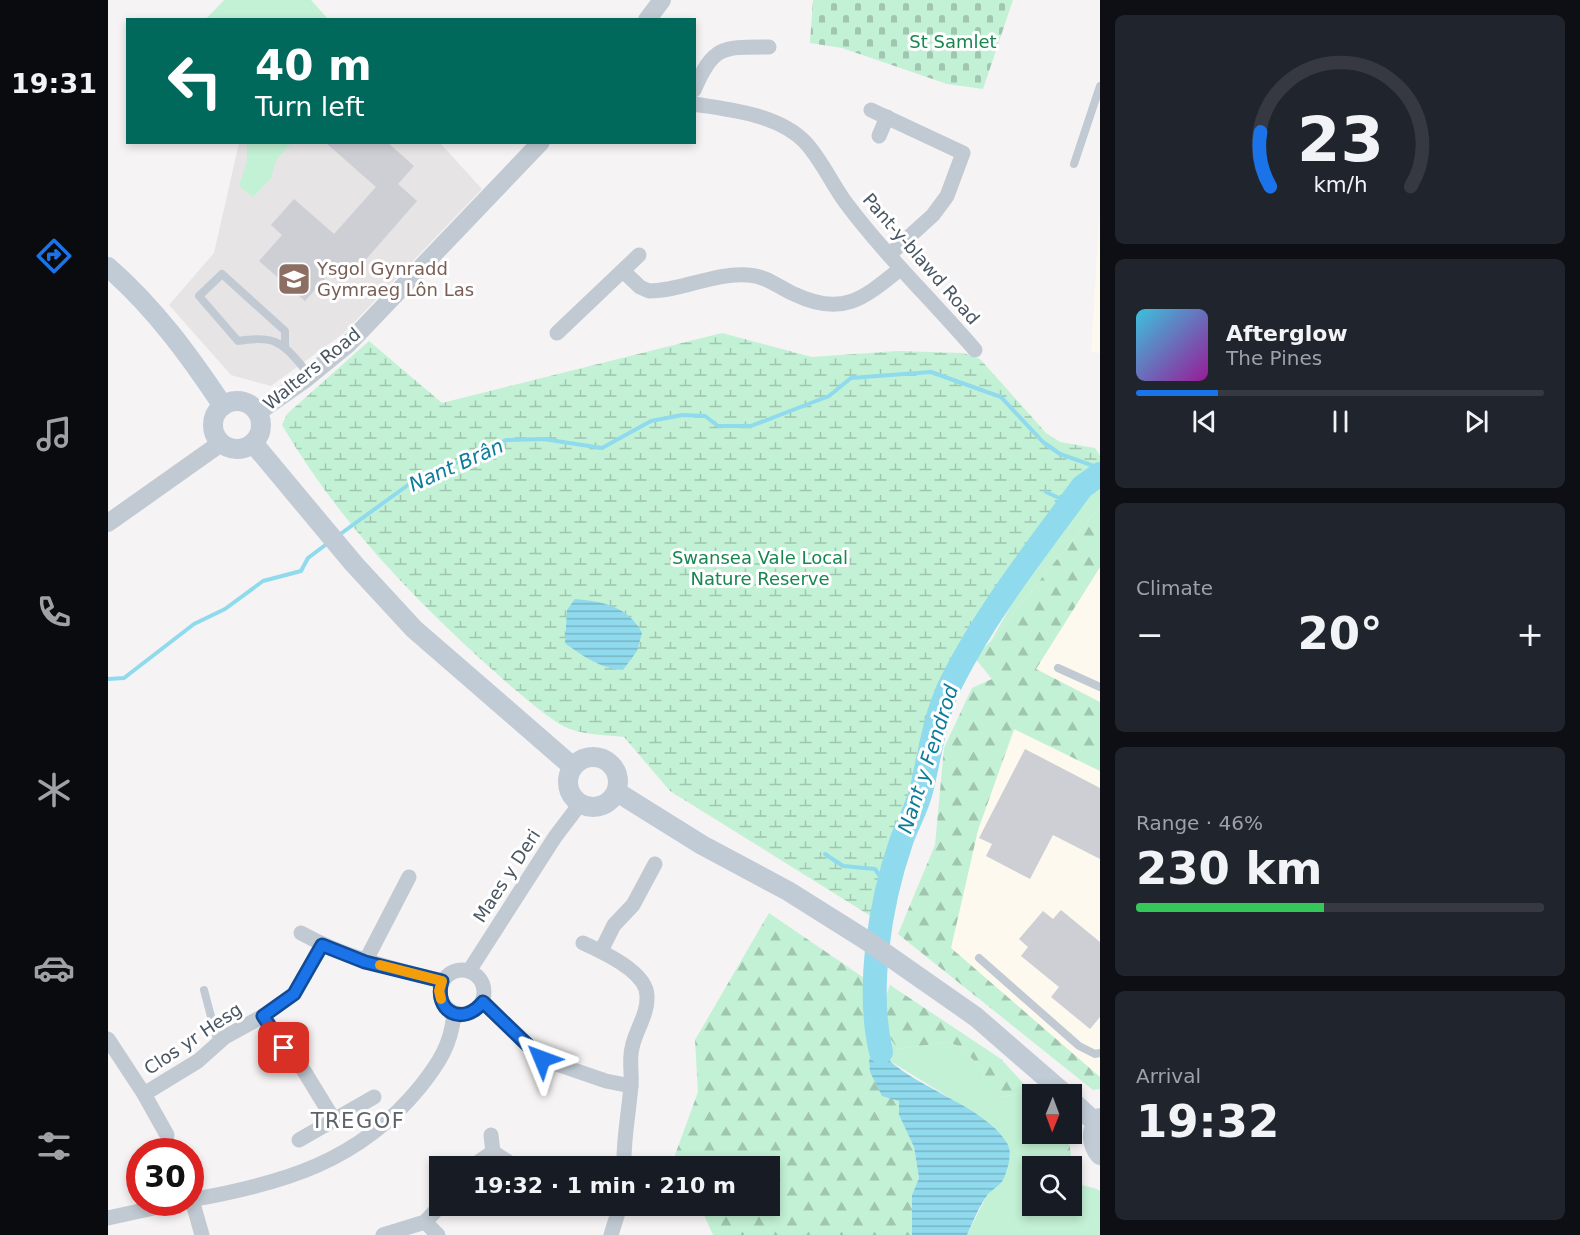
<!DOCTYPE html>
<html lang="en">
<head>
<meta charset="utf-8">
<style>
  :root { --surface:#171b24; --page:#20242c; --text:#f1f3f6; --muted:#9ea1a6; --line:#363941; --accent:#1a73e8 }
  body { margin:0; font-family:"DejaVu Sans",sans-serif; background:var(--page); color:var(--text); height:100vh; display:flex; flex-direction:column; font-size:22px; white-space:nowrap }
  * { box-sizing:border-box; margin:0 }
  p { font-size:20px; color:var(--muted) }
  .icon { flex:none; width:33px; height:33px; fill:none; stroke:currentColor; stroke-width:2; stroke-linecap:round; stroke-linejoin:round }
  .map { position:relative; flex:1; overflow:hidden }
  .sheet { display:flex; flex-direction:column; gap:15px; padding:15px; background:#0d0f14; width:480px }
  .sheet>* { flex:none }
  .hud { position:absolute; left:18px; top:18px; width:570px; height:126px; border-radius:0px; box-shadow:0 3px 9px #0003; background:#00695c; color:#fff; overflow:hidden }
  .needle { width:39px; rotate:181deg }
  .fabs { position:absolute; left:914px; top:1084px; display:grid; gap:12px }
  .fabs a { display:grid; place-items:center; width:60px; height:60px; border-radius:0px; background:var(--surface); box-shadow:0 3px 9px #0003; font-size:30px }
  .speed { position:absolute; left:18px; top:1138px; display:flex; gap:12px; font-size:30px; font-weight:700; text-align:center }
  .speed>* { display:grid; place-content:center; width:78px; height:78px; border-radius:50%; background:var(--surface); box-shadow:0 3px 9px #0003; line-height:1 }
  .speed .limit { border:9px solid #d22; background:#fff; color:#111 }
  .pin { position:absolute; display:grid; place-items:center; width:51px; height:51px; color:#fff; margin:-26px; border-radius:12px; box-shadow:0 3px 9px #0006 }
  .me { position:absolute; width:66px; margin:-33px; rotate:314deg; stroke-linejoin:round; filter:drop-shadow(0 0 4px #0008) }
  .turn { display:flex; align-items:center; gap:21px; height:126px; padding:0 30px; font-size:27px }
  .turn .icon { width:78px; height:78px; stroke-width:2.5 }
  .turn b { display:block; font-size:42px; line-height:51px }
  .big { font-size:45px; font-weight:700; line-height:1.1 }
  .sheet .tile { flex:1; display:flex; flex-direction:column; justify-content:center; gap:9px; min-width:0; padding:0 21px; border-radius:9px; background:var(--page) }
  .sheet .dial { align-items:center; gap:0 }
  .dial svg { height:156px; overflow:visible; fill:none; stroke:var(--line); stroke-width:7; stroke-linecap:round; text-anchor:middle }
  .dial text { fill:var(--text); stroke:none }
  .song { display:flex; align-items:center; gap:18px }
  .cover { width:72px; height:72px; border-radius:9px; background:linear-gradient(135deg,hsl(190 70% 55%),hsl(300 70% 35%)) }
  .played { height:6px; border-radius:3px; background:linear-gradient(90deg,var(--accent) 20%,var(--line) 20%) }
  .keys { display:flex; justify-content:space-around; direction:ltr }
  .heat { display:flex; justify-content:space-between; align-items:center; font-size:33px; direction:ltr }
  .charge { height:9px; border-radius:4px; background:linear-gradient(90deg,#34c759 46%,var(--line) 0) }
  .trip { position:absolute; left:321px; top:1156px; width:351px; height:60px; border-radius:0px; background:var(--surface); box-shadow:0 3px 9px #0003; font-weight:700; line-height:60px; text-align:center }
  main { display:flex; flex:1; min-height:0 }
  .tab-bar { display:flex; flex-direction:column; width:108px; justify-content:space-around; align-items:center; background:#090b0e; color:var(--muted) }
  .tab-bar .icon { width:42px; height:42px }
  .tab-bar .current { color:var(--accent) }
  .tab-bar b { font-size:27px; color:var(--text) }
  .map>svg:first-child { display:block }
  .commercial { fill:#fdf9ef }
  .education { fill:#e6e4e5 }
  .green { fill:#c3f1d5 }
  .forest { fill:url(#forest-firs) }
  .wetland { fill:url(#wetland-marsh) }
  .cemetery { fill:url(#cemetery-stones) }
  .water { fill:url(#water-rules) }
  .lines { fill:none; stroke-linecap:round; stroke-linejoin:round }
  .stream { stroke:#90daee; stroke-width:4 }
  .river { stroke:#90daee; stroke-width:24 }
  .building { fill:#cdcfd5 }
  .service { stroke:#c1cad2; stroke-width:8 }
  .minor { stroke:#c1cad2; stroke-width:15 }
  .tertiary { stroke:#c1cad2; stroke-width:18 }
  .secondary { stroke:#c1cbd6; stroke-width:20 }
  .route-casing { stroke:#114b97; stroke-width:15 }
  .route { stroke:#1a73e8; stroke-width:10 }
  .slow { stroke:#f59e0b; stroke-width:10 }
  .labels { text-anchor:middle; stroke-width:6; stroke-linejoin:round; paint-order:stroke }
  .park-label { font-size:18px; fill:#17864f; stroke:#fff }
  .street-label { font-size:18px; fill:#4a5661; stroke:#fff }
  .education-label { font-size:18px; fill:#785e54; stroke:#fff; text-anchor:start }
  .water-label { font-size:20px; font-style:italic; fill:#0c7c9b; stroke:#fff }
  .quarter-label { font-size:21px; letter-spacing:1.5px; fill:#5f6368; stroke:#fff }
</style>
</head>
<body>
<main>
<nav class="tab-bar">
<b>19:31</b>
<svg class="icon current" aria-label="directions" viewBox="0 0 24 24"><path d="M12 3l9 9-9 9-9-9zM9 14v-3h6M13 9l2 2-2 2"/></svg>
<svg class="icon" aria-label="music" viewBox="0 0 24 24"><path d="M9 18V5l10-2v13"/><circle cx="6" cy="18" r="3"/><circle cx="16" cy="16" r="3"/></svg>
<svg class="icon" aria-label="phone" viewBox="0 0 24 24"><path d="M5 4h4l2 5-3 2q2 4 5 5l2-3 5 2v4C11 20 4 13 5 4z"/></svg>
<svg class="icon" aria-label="climate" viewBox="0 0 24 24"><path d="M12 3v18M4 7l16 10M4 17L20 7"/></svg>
<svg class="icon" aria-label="car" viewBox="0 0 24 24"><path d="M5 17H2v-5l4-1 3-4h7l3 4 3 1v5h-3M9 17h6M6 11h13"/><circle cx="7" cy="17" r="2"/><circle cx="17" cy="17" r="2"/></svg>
<svg class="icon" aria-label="filters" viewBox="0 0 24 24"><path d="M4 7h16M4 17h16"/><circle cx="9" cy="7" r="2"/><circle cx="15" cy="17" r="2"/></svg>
</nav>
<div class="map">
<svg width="992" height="1235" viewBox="0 0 992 1235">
  <defs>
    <pattern id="forest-firs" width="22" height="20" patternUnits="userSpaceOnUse" patternTransform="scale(1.5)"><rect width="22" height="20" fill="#c3f1d5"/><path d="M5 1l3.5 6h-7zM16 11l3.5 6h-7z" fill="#a0c6b0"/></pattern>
    <pattern id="wetland-marsh" width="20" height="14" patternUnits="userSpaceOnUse" patternTransform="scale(1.5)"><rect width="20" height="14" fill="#c3f1d5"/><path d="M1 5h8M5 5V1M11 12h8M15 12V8" fill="none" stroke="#a0c6b0"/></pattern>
    <pattern id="cemetery-stones" width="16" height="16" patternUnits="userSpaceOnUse" patternTransform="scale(1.5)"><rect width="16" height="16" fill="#c3f1d5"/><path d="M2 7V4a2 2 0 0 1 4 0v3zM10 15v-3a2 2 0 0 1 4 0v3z" fill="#a0c6b0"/></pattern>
    <pattern id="water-rules" width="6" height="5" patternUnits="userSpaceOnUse" patternTransform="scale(1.5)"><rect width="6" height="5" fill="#90daee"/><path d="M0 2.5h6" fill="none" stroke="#78b4c4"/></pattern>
  </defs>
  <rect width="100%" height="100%" fill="#f5f3f3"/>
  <g class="commercial">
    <polygon points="992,207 992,353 983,352"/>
    <polygon points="992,567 992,702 928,669"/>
    <polygon points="907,729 992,771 992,1077 843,948 870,830"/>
  </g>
  <polygon class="education" points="131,143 332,143 374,189 236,333 163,386 123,375 61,305 106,253"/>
  <g class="green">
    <polygon points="116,0 203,0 220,19 98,19"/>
    <polygon points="139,143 183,143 168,160 163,178 145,197 131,186 139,161"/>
    <path d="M992,479V506L883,641C906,602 957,502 992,479Z"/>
    <polygon points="773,1007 780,1036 791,1049 840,1042 853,1047 875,1070 877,1092 894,1097 913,1093 924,1105 924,1134 943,1136 934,1167 924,1167 924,1206 963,1206 963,1182 989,1189 992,1191 992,1235 859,1235 879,1195 895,1180 902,1156 900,1144 871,1116 779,1059 772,1024"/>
  </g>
  <g class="forest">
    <polygon points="992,506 992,567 928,669 992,702 992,771 906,729 870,830 843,948 992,1077 992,1089 985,1090 790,934 827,845 836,748 864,688 884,679 866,657 883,641"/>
    <polygon points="661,913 759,980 764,1045 762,1072 791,1101 791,1115 806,1147 811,1178 804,1195 804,1235 605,1235 592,1206 662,1206 662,1167 573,1167 567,1155 590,1092 587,1040"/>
    <path d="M782,985L893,1059L926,1095L924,1105L913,1093L894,1097L876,1092L875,1070L853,1047L840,1042L791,1049C771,1028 771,1012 782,985Z"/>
    <polygon points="941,1134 960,1134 963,1156 955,1167 934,1167"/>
  </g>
  <path class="wetland" d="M614,333L704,357L789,351L855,353L872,359L938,433L952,442L987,448L992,456V466L971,487L883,609L851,660L829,708L813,757L808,792L791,836L769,920L562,791L516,737C499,735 479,735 462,729C446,724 411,693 397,681C311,605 232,524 174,425L179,414L261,341L334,403Z"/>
  <polygon class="cemetery" points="705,0 905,0 875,89 839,84 734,48 702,43"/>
  <g class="water">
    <path d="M467,599C494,601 521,607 534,633L529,651L515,670C494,669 474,656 457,643L459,610Z"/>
    <path d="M773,1052C804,1088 875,1104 899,1143C905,1152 900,1168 896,1178C893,1185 885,1189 880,1194C871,1206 865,1222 859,1235H804V1195L811,1178L806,1147L791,1115V1101L774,1096L762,1072L761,1059Z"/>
  </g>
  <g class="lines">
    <g class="stream">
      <polyline points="938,492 962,503"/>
      <polyline points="231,535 300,485 398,440 435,439 494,448 543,421 574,415 597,416 610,426 643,426 721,396 743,378 823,372 893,397 935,442 952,454 992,468"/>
      <polyline points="0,679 16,678 86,624 117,609 155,581 193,571 200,558 220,543"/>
      <polyline points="802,821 809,826"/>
      <polyline points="717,854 735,866 767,869 780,888"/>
    </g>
    <path class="river" d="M773,1052C758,989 772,903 793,842C799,824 810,807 814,787C823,750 827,713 845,679C880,610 929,549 974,487L992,474"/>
  </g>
  <g class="building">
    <polygon points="217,142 279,142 306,166 290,184 309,201 246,273 239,266 227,279 221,274 197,301 151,261 174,235 163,225 186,199 226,234 268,187"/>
    <polygon points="917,749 992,788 992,859 945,835 922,879 878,856 884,844 871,838"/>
    <polygon points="953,910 992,942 992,1017 982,1029 943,997 951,987 913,956 920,947 911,939 935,911 945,919"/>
  </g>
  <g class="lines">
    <g class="service">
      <polyline points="966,164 992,86"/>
      <path d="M177,346V331L114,274L91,296L130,341C172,334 175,345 202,375"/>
      <polyline points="950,668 992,687"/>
      <polyline points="871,958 971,1046 987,1054 992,1053"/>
      <polyline points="96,990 110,1043"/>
      <polyline points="59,1135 69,1152"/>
    </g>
    <g class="minor">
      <path d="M586,90C606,45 614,47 661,47"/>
      <path d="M586,104C622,110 670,114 697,142C713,159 724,184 738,203C777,255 824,300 867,350"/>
      <polyline points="763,110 855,153 839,196 825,215 781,255"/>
      <polyline points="771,136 779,117"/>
      <path d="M515,271L532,287L541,291C574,291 607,272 640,275C659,276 670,287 686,294C734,317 755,299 792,269"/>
      <polyline points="449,333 531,255"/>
      <path d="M193,933C238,958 286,969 334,981"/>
      <path d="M475,943C493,951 539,972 539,996C540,1015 527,1031 524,1048C521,1060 524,1073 523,1085C521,1113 515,1139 516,1167"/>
      <polyline points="493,951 506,925 525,905 547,864"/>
      <polyline points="257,962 301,877"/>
      <circle cx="354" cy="992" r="22"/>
      <polyline points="361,971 447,837 472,804"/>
      <polyline points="375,1002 434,1059 498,1081 523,1086"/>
      <polyline points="155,1016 196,1071 226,1120"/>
      <polyline points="0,1039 36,1094 90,1061 117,1037 155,1016 186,994 214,945"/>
      <polyline points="36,1094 59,1135"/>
      <polyline points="383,1135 385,1152"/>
      <polyline points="191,1140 266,1097"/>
      <polyline points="369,1163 385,1152 408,1167"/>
      <path d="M82,1200C174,1184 251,1162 312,1087C331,1063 343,1045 346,1014"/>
      <polyline points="84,1200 94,1235"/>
      <polyline points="0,1218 69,1203"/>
      <polyline points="317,1222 330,1235"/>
      <polyline points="275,1235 317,1222 332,1206"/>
      <polyline points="503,1235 512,1206"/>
    </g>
    <g class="tertiary">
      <polyline points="539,20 554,0"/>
      <polyline points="149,413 196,380 240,344 433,142"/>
      <polyline points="0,523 113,443"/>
    </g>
    <g class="secondary">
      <path d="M0,267C46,307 81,355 115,406"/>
      <circle cx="129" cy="425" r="24"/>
      <polyline points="145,443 246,564 306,629 465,767"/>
      <circle cx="485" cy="782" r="25"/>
      <polyline points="509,792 594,845 680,891 758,940 868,1017 958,1095"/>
      <polyline points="963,1100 988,1123"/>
      <path d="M992,1118C982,1130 983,1144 992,1155"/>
    </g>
  </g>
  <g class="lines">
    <g class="route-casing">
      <path id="route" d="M176,1048L155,1016L186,994L214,945L257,962L334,981C325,1012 355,1027 375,1002L434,1059"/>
    </g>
    <use href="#route" class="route"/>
    <polyline class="slow" points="272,965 334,981 331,991 333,999"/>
  </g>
  <defs>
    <g id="school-square" transform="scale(1.725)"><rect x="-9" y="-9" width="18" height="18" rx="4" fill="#8d6e63" stroke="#fff"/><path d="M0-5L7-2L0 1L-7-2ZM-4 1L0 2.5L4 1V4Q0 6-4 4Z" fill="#fff"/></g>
  </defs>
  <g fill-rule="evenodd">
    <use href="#school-square" x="186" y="279"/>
  </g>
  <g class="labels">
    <g class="park-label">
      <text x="845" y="48">St Samlet</text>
      <text x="652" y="564">Swansea Vale Local<tspan x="652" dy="21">Nature Reserve</tspan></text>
    </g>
    <g class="street-label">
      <text transform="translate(813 259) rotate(49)" y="6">Pant-y-blawd Road</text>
      <text transform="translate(204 369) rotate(-39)" y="6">Walters Road</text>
      <text transform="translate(399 876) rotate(-57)" y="6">Maes y Deri</text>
      <text transform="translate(85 1039) rotate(-34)" y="6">Clos yr Hesg</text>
    </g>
    <g class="education-label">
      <text x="209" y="275">Ysgol Gynradd<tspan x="209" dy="21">Gymraeg Lôn Las</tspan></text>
    </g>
    <g class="water-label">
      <text transform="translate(348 465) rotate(-24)" y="7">Nant Brân</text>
      <text transform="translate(820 759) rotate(-72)" y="7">Nant y Fendrod</text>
    </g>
    <g class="quarter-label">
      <text x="250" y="1128">TREGOF</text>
    </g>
  </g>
</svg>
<div class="fabs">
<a><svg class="needle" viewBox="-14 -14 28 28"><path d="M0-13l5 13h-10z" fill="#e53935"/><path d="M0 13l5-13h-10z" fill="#9ea1a6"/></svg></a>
<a><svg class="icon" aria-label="search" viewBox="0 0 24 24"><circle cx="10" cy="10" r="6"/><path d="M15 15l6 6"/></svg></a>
</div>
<div class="speed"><div class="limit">30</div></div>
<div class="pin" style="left:176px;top:1048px;background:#d93025"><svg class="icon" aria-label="arrive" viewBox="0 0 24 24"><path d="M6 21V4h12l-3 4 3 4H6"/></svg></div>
<svg class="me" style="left:434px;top:1059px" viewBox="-20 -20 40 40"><path d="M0-17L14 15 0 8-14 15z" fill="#1a73e8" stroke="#fff" stroke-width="4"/></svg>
<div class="trip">19:32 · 1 min · 210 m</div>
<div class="hud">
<div class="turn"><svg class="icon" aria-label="left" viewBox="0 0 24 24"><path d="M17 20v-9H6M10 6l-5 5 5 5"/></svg><div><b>40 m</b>Turn left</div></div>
</div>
</div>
<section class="sheet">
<div class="tile dial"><svg viewBox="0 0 100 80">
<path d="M14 69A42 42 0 1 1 86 69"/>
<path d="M14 69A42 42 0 0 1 9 41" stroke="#1a73e8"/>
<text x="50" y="56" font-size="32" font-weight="700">23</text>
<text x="50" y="72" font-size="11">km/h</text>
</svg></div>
<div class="tile">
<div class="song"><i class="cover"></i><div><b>Afterglow</b><p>The Pines</p></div></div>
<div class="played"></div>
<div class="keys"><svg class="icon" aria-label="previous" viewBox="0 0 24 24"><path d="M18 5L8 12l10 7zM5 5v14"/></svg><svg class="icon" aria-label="pause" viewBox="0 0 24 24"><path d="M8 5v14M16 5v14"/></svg><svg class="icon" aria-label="next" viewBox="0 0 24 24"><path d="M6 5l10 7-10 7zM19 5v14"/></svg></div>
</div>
<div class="tile"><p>Climate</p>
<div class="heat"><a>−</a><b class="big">20°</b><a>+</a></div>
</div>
<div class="tile"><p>Range · 46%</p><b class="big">230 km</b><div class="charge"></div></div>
<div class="tile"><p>Arrival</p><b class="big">19:32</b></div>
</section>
</main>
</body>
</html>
